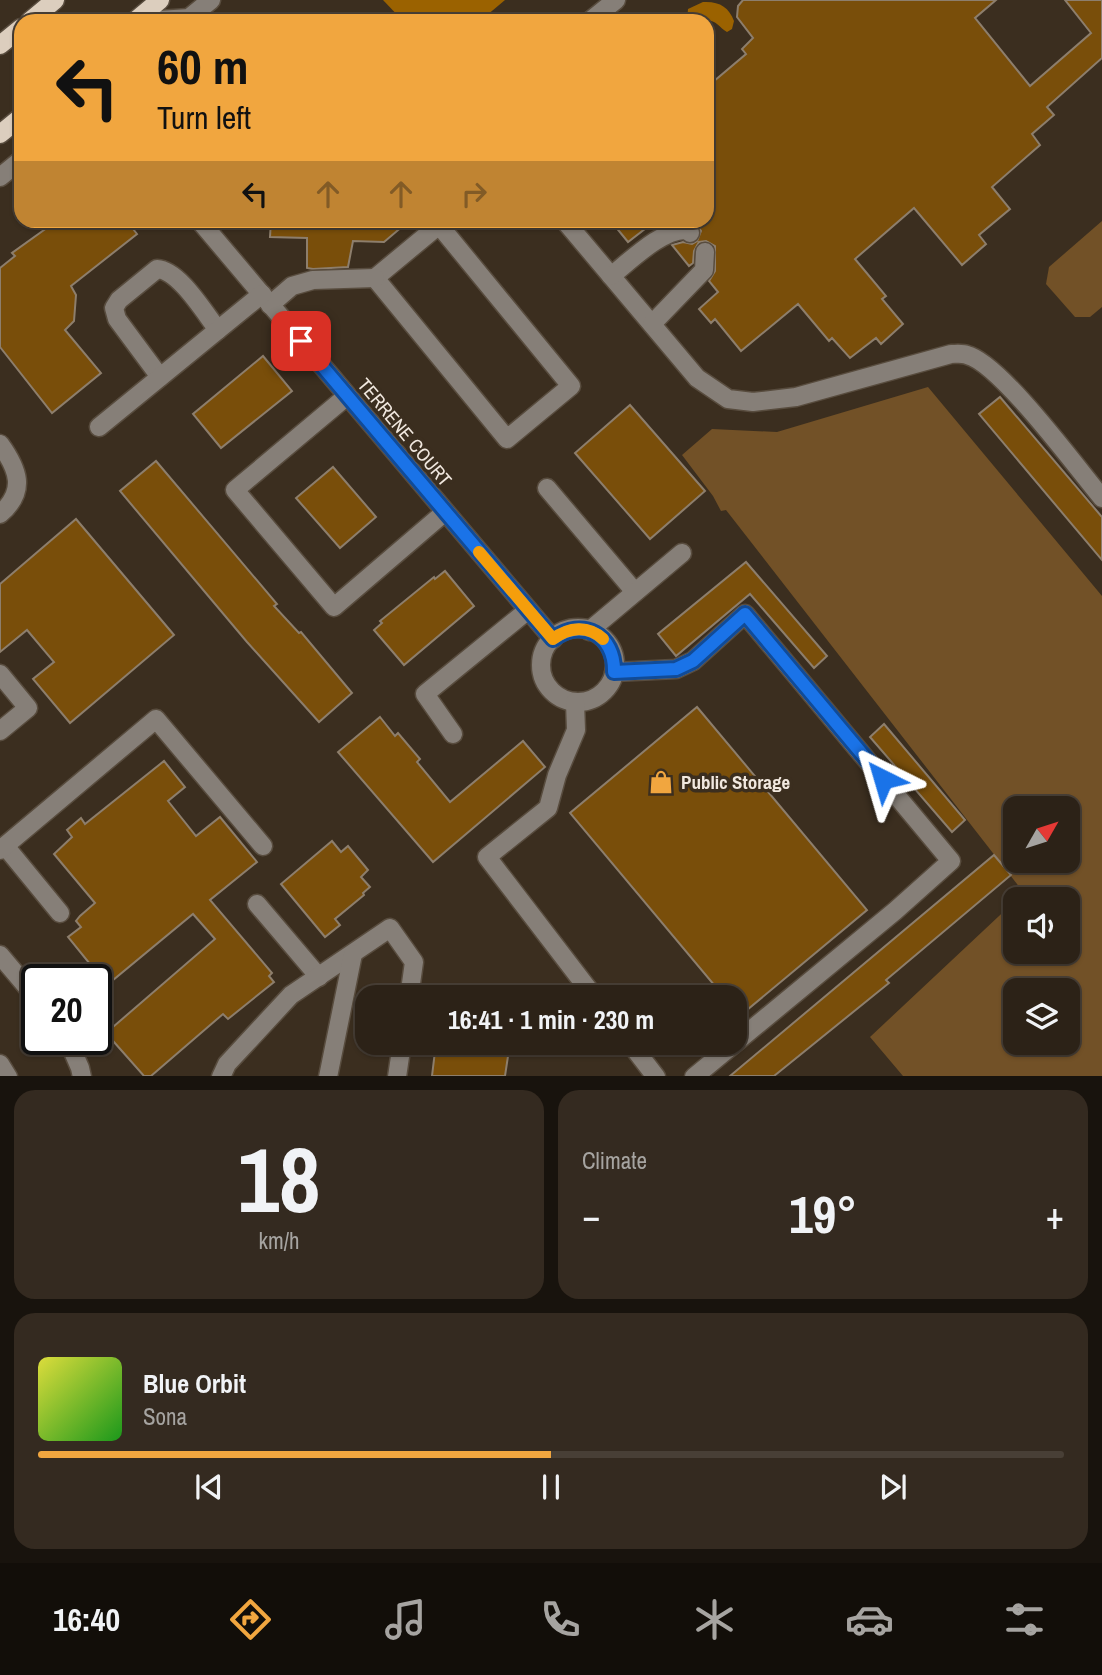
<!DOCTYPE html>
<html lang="en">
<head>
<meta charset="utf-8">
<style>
  :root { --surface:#2c2217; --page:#342a20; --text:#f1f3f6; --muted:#a6a4a1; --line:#483f36; --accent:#f1a63f }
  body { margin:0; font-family:"Archivo Narrow",sans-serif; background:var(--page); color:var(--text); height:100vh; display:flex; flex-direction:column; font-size:26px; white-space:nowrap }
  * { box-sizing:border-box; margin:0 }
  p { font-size:23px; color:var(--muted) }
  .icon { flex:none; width:38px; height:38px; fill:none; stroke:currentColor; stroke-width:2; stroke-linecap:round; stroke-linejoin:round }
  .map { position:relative; height:1076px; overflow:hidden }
  .drawer { display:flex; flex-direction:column; gap:14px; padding:14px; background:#18130d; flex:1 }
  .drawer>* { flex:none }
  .guide { position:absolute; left:14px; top:14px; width:700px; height:214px; border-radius:21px; box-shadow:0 2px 5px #0004,0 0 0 2px var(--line); background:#f1a63f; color:#111; overflow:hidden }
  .needle { width:46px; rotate:51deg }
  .controls { position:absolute; left:1003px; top:796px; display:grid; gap:14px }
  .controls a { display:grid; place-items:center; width:77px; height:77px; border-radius:14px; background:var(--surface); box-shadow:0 2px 5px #0004,0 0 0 2px var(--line); font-size:35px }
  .speed { position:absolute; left:21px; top:964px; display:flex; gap:14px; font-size:35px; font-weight:700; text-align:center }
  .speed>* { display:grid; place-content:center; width:91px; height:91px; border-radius:50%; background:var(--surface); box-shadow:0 2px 5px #0004,0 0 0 2px var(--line); line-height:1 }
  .speed .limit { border:4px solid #111; border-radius:10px; background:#fff; color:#111 }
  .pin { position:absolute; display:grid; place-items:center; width:60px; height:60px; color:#fff; margin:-30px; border-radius:14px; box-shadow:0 4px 10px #0006 }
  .me { position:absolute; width:77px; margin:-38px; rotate:320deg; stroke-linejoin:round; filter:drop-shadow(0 0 5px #0008) }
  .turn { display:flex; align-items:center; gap:24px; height:147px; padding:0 28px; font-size:32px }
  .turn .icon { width:91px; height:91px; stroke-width:2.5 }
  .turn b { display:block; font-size:49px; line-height:60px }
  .lanes { display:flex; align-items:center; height:66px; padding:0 28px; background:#0003; justify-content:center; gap:35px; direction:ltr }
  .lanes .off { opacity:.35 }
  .big { font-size:52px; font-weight:700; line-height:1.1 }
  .drawer .card { flex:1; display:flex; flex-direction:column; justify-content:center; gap:10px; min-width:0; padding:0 24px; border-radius:21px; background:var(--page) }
  .drawer .dial { align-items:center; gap:0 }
  .dial b { font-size:91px; line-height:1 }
  .song { display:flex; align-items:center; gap:21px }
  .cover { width:84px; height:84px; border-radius:10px; background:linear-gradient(135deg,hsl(60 70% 55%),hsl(120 70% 35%)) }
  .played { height:7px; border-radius:4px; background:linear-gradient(90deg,var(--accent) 50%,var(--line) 50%) }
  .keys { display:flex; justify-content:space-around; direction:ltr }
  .heat { display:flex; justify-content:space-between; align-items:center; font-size:38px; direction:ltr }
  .drawer .tiles { flex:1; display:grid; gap:14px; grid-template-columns:1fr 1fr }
  .card:last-child { grid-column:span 2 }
  .trip { position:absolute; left:355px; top:985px; width:392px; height:70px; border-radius:21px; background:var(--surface); box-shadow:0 2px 5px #0004,0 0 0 2px var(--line); font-weight:700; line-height:70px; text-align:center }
  .tabs { display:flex; height:112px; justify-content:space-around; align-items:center; background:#120e09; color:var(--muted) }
  .tabs .icon { width:49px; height:49px }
  .tabs .active { color:var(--accent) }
  .tabs b { font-size:32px; color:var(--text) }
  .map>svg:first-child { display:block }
  .green { fill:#725127; fill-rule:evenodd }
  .water { fill:#9b6200 }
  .building { fill:#794e0a; stroke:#8d7e6c; stroke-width:2 }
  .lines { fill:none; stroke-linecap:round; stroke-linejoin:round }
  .minor-casing { stroke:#584c3e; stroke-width:21 }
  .major-casing { stroke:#584c3e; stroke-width:21 }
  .minor { stroke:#867f78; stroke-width:18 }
  .major { stroke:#dccebe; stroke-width:18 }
  .route-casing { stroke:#114b97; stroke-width:18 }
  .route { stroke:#1a73e8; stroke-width:12 }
  .slow { stroke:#f59e0b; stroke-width:12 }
  .labels { text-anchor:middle; stroke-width:7; stroke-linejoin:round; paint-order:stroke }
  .street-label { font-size:19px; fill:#f1e8df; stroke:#3b2e1f }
  .poi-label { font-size:19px; font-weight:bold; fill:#f1e8df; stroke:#3b2e1f; text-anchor:start }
</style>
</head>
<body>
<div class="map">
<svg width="1102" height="1077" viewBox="0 0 1102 1077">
  <rect width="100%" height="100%" fill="#3b2e1f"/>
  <g class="green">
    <polygon points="1102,221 1102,307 1090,317 1075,317 1046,284 1049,267"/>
    <path d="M928,387L1102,596V1076H903L870,1037L1015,901V952H1068V900L1017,899L1024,893L726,510L721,511L713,496L682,455L712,429L777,432ZM1015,808H1068V861H1015ZM1015,990H1068V1043H1015Z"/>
  </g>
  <g class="water">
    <polygon points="383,0 505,0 480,21 403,21"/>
    <path d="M703,2C719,1 729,7 734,21L732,29L727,32C723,30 721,27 717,24C711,18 697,21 687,21L688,9Z"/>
  </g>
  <g class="building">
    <polygon points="743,0 996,0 975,18 1030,86 1091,33 1065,0 1102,0 1102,58 1047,107 1054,115 1032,134 1040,145 992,187 1010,209 979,235 986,244 962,265 914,208 855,259 886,296 882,299 903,324 881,344 876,338 850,358 832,338 829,341 798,304 741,351 715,319 711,323 699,309 718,292 709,281 715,271 715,246 706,241 699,242 694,251 693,263 689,266 672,245 683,242 692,244 697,241 701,231 693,220 707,220 707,87 746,54 742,49 753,38 737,17 738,6"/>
    <polygon points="58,220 126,220 137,234 71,286 76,295 74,321 65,330 101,373 52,413 0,347 0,268 15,256 12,253"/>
    <polygon points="271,220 410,220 384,242 353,241 348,267 313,269 307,268 307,238 270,237"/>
    <polygon points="610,220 673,220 658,227 654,222 628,242"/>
    <polygon points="263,356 292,391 221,448 193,414"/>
    <polygon points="1000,397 1102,517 1102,560 979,414"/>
    <polygon points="630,405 705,491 650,539 575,453"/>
    <polygon points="156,461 277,604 274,606 299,633 301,632 352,693 319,722 247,642 120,491"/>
    <polygon points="333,467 376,517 340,548 296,498"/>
    <polygon points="76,519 174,635 70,723 33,679 54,662 27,630 0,652 0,584"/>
    <polygon points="746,562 827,656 814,668 750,594 676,656 658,634"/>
    <polygon points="445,571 474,606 404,665 374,630 382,623 380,621 434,577 435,579"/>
    <polygon points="697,707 867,910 735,1020 735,998 725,998 570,813"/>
    <polygon points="380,717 395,736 398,733 420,759 417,762 450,802 523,741 545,767 433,862 338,752"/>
    <polygon points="884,724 965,820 952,832 870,737"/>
    <polygon points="164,761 185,787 168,801 196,836 220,817 257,862 210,900 272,973 269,976 274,982 228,1019 223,1014 151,1076 144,1076 106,1033 215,939 193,914 107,985 68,937 81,927 76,921 80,916 95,903 54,854 72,837 67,830 81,818 85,824"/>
    <polygon points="332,841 341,852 348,846 368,870 361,877 370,887 363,893 364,895 335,919 340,925 325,937 281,884"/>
    <polygon points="994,855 1011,875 886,980 889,983 774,1076 730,1076"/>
    <polygon points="436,1043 510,1043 505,1076 432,1076"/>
  </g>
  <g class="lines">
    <g class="minor-casing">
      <g id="minor">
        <polyline points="144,21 189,18 211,0"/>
        <polyline points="590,21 616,0"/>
        <polyline points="0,177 21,160"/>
        <polyline points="199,220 553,639"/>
        <path d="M564,220L697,378L728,399L753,402L796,397L951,354C956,354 962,353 967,355C1000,363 1077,468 1102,498"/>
        <polygon points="439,225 571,386 507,439 375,278"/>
        <path d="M611,276C630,261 663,228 687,230L690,233"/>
        <polyline points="270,305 292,286 313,280 375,278"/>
        <polyline points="652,324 704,270 705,252"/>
        <path d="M160,377L117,319L114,308L119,300L157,269C179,270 204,312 218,330"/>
        <polyline points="347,396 235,490 334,607 445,512"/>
        <polyline points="99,427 262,294"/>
        <path d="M0,444C18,469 27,491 0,514"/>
        <polyline points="547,488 635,592"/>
        <circle cx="578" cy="665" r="37"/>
        <polyline points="589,631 682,553"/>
        <polyline points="614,672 676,669 693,661 745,614 951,861 895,911 694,1077"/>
        <polyline points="0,674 28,708 0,731"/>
        <polyline points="575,702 576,730 557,775 548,808 487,857 595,998"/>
        <polyline points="453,734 425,694 528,610"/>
        <polyline points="5,846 60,913"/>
        <polyline points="0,850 156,719 263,846"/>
        <polyline points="257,904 319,977"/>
        <polyline points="0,955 37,999"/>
        <polyline points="68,1040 80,1068 82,1077"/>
        <polyline points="630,1043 656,1077"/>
        <polyline points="0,1064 8,1077"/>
        <polyline points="221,1077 227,1064 291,995 390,928 414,962 409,998"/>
        <polyline points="328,1077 353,954"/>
        <polyline points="397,1077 402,1043"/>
      </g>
    </g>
    <g class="major-casing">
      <g id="major">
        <polyline points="30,21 55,0"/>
        <polyline points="135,21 160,0"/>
        <polyline points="0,45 21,28"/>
        <polyline points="0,134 21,117"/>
      </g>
    </g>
    <use href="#minor" class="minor"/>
    <use href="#major" class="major"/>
  </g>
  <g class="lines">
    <g class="route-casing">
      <path id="route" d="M301,341L553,639C583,617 615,635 614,672L676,669L693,661L745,614L883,779"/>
    </g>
    <use href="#route" class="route"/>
    <path class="slow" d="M479,552L553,639C569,627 588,625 603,639"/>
  </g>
  <defs>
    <g id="shop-bare" transform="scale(1.89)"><path d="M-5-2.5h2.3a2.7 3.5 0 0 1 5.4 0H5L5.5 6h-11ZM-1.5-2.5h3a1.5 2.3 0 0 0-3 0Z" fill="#f1a63f" stroke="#3b2e1f" stroke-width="2.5" paint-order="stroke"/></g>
  </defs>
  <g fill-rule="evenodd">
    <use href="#shop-bare" x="661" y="782"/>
  </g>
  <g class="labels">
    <g class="street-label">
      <text transform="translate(405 432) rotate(50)" y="7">TERRENE COURT</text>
    </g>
    <g class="poi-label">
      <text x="681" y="789">Public Storage</text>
    </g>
  </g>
</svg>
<div class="controls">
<a><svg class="needle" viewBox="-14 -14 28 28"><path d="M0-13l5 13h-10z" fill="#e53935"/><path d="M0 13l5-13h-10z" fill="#a6a4a1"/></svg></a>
<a><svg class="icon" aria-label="sound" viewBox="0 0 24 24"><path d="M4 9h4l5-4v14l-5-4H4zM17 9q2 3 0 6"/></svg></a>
<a><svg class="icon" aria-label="layers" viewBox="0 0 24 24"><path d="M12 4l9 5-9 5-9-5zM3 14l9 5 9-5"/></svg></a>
</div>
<div class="speed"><div class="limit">20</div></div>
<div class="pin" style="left:301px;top:341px;background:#d93025"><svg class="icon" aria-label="arrive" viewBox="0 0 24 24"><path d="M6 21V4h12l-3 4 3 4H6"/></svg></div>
<svg class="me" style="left:883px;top:779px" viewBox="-20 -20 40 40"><path d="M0-17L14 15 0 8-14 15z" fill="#1a73e8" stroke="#fff" stroke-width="4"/></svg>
<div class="trip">16:41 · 1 min · 230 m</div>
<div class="guide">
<div class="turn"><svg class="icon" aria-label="left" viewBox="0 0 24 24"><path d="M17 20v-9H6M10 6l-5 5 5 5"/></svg><div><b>60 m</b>Turn left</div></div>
<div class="lanes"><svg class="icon" aria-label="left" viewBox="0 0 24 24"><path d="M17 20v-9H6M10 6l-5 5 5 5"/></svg><svg class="icon off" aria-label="ahead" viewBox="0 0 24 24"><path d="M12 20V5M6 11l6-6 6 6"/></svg><svg class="icon off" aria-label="ahead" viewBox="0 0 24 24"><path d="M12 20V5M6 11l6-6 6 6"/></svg><svg class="icon off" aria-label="right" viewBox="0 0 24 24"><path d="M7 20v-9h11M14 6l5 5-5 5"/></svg></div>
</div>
</div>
<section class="drawer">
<div class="tiles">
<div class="card dial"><b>18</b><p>km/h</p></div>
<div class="card"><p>Climate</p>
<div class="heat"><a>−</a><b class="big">19°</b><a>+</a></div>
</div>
<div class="card">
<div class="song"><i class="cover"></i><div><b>Blue Orbit</b><p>Sona</p></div></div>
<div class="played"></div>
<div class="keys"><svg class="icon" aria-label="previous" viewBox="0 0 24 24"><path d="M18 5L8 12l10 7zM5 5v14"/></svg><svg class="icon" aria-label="pause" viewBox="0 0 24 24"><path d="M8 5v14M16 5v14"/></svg><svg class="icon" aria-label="next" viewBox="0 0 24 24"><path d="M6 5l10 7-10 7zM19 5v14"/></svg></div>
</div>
</div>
</section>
<nav class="tabs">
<b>16:40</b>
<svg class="icon active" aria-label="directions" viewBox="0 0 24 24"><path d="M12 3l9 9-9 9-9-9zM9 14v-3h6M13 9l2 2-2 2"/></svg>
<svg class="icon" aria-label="music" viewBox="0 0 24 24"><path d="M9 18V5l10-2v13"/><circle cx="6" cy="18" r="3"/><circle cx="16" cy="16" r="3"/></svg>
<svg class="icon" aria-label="phone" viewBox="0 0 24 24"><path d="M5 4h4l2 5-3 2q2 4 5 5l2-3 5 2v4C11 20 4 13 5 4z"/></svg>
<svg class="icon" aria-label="climate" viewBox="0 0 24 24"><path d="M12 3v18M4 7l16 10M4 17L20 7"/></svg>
<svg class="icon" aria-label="car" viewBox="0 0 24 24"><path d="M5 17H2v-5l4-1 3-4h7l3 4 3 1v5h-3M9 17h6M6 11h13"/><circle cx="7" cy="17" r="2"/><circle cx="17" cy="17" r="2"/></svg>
<svg class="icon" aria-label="filters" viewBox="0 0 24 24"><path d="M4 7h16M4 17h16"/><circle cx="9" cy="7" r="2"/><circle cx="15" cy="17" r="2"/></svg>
</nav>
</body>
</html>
